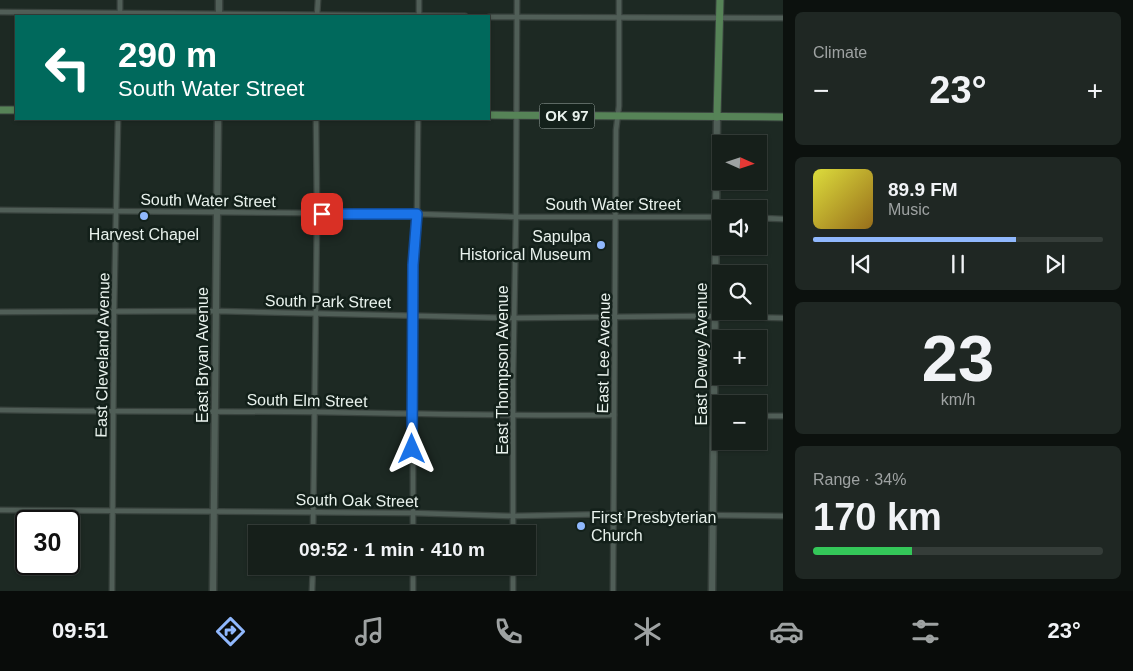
<!DOCTYPE html>
<html lang="en">
<head>
<meta charset="utf-8">
<style>
  :root { --surface:#161f1a; --page:#1f2723; --text:#f1f3f6; --muted:#9ea2a2; --line:#353d39; --accent:#90b8fd }
  body { margin:0; font-family:Helvetica,sans-serif; background:var(--page); color:var(--text); height:100vh; display:flex; flex-direction:column; font-size:19px; white-space:nowrap }
  * { box-sizing:border-box; margin:0 }
  p { font-size:16px; color:var(--muted) }
  .icon { flex:none; width:28px; height:28px; fill:none; stroke:currentColor; stroke-width:2; stroke-linecap:round; stroke-linejoin:round }
  .map { position:relative; flex:1; overflow:hidden }
  .panel { display:flex; flex-direction:column; gap:12px; padding:12px; background:#0c110e; width:350px }
  .panel>* { flex:none }
  .hud { position:absolute; left:15px; top:15px; width:475px; height:105px; border-radius:0px; box-shadow:0 1px 4px #0004,0 0 0 1px var(--line); background:#00695c; color:#fff; overflow:hidden }
  .needle { width:32px; rotate:93deg }
  .buttons { position:absolute; left:712px; top:135px; display:grid; gap:10px }
  .buttons a { display:grid; place-items:center; width:55px; height:55px; border-radius:0px; background:var(--surface); box-shadow:0 1px 4px #0004,0 0 0 1px var(--line); font-size:25px }
  .speed { position:absolute; left:15px; top:510px; display:flex; gap:10px; font-size:25px; font-weight:700; text-align:center }
  .speed>* { display:grid; place-content:center; width:65px; height:65px; border-radius:50%; background:var(--surface); box-shadow:0 1px 4px #0004,0 0 0 1px var(--line); line-height:1 }
  .speed .limit { border:2px solid #111; border-radius:8px; background:#fff; color:#111 }
  .pin { position:absolute; display:grid; place-items:center; width:42px; height:42px; color:#fff; margin:-21px; border-radius:10px; box-shadow:0 2px 8px #0006 }
  .me { position:absolute; width:55px; margin:-28px; rotate:0deg; stroke-linejoin:round; filter:drop-shadow(0 0 4px #0008) }
  .turn { display:flex; align-items:center; gap:18px; height:105px; padding:0 20px; font-size:22px }
  .turn .icon { width:65px; height:65px; stroke-width:2.5 }
  .turn b { display:block; font-size:35px; line-height:42px }
  .big { font-size:38px; font-weight:800; line-height:1.1 }
  .panel .card { flex:1; display:flex; flex-direction:column; justify-content:center; gap:8px; min-width:0; padding:0 18px; border-radius:8px; background:var(--page) }
  .panel .dial { align-items:center; gap:0 }
  .dial b { font-size:65px; line-height:1 }
  .song { display:flex; align-items:center; gap:15px }
  .cover { width:60px; height:60px; border-radius:8px; background:linear-gradient(135deg,hsl(60 70% 55%),hsl(40 70% 35%)) }
  .played { height:5px; border-radius:2px; background:linear-gradient(90deg,var(--accent) 70%,var(--line) 70%) }
  .keys { display:flex; justify-content:space-around; direction:ltr }
  .heat { display:flex; justify-content:space-between; align-items:center; font-size:28px; direction:ltr }
  .charge { height:8px; border-radius:4px; background:linear-gradient(90deg,#34c759 34%,var(--line) 0) }
  .trip { position:absolute; left:248px; top:525px; width:288px; height:50px; border-radius:0px; background:var(--surface); box-shadow:0 1px 4px #0004,0 0 0 1px var(--line); font-weight:800; line-height:50px; text-align:center }
  .tabs { display:flex; height:80px; justify-content:space-around; align-items:center; background:#090c0a; color:var(--muted) }
  .tabs .icon { width:35px; height:35px }
  .tabs .current { color:var(--accent) }
  .tabs b { font-size:22px; color:var(--text) }
  main { display:flex; flex:1; min-height:0 }
  .map>svg:first-child { display:block }
  .lines { fill:none; stroke-linecap:round; stroke-linejoin:round }
  .street-casing { stroke:#39433e; stroke-width:7 }
  .secondary-casing { stroke:#39433e; stroke-width:9 }
  .primary-casing { stroke:#39433e; stroke-width:9 }
  .street { stroke:#505e57; stroke-width:4.5 }
  .secondary { stroke:#505e57; stroke-width:6 }
  .primary { stroke:#568357; stroke-width:7 }
  .route-casing { stroke:#114b97; stroke-width:12 }
  .route { stroke:#1a73e8; stroke-width:9 }
  .poi-dot { fill:#90b8fd; stroke:#13201a; stroke-width:2 }
  .labels { text-anchor:middle; stroke-width:5; stroke-linejoin:round; paint-order:stroke }
  .shield { fill:#13201a; stroke:#a9b3ae; stroke-width:1 }
  .shield-label { font-size:15px; font-weight:bold; fill:#e9f2ed }
  .street-label { font-size:16px; fill:#e9f2ed; stroke:#13201a }
  .poi-label { font-size:16px; fill:#e9f2ed; stroke:#13201a }
</style>
</head>
<body>
<main>
<div class="map">
<svg width="783" height="591" viewBox="0 0 783 591">
  <rect width="100%" height="100%" fill="#1d2923"/>
  <g class="lines">
    <g class="street-casing">
      <g id="street">
        <polyline points="0,12 465,16"/>
        <polyline points="120,16 120,0"/>
        <polyline points="317,16 318,0"/>
        <polyline points="419,16 419,0"/>
        <polyline points="489,17 783,18"/>
        <polyline points="0,210 417,214 516,217 721,217"/>
        <polyline points="759,218 783,219"/>
        <polyline points="0,312 216,311 514,318 704,316 783,318"/>
        <path d="M0,410C105,412 210,411 315,412C415,414 514,416 614,415"/>
        <polyline points="759,416 783,416"/>
        <polyline points="0,510 413,513 513,516 613,514 783,516"/>
        <polyline points="313,534 317,214 316,119"/>
        <polyline points="413,534 413,265 417,214 418,119"/>
        <polyline points="513,534 513,379 516,217 517,0"/>
        <polyline points="513,566 513,591"/>
        <polyline points="112,591 114,312 118,119"/>
        <polyline points="312,591 313,566"/>
        <polyline points="413,591 413,566"/>
        <polyline points="613,591 616,130 619,106 619,0"/>
      </g>
    </g>
    <g class="secondary-casing">
      <g id="secondary">
        <polyline points="219,16 219,0"/>
        <polyline points="213,591 218,119"/>
        <polyline points="712,591 717,117"/>
      </g>
    </g>
    <g class="primary-casing">
      <g id="primary">
        <polyline points="0,110 16,110"/>
        <polyline points="489,115 783,117"/>
        <polyline points="717,117 720,0"/>
      </g>
    </g>
    <use href="#street" class="street"/>
    <use href="#secondary" class="secondary"/>
    <use href="#primary" class="primary"/>
  </g>
  <g class="lines">
    <g class="route-casing">
      <polyline id="route" points="322,214 417,214 413,265 412,449"/>
    </g>
    <use href="#route" class="route"/>
  </g>
  <g class="poi-dot">
    <circle cx="144" cy="216" r="5"/>
    <circle cx="601" cy="245" r="5"/>
    <circle cx="581" cy="526" r="5"/>
  </g>
  <g class="labels">
    <rect class="shield" x="539.5" y="103.5" width="55" height="25" rx="4"/>
    <g class="shield-label">
      <text x="567" y="121">OK 97</text>
    </g>
    <g class="street-label">
      <text transform="translate(208 200) rotate(1)" y="6">South Water Street</text>
      <text x="613" y="210">South Water Street</text>
      <text transform="translate(328 301) rotate(1)" y="6">South Park Street</text>
      <text transform="translate(603 353) rotate(-89)" y="6">East Lee Avenue</text>
      <text transform="translate(701 354) rotate(-90)" y="6">East Dewey Avenue</text>
      <text transform="translate(102 355) rotate(-89)" y="6">East Cleveland Avenue</text>
      <text transform="translate(202 355) rotate(-90)" y="6">East Bryan Avenue</text>
      <text transform="translate(502 370) rotate(-90)" y="6">East Thompson Avenue</text>
      <text transform="translate(307 400) rotate(1)" y="6">South Elm Street</text>
      <text transform="translate(357 500) rotate(1)" y="6">South Oak Street</text>
    </g>
    <g class="poi-label">
      <text x="144" y="240">Harvest Chapel</text>
      <text x="591" y="242" text-anchor="end">Sapulpa<tspan x="591" dy="18">Historical Museum</tspan></text>
      <text x="591" y="523" text-anchor="start">First Presbyterian<tspan x="591" dy="18">Church</tspan></text>
    </g>
  </g>
</svg>
<div class="buttons">
<a><svg class="needle" viewBox="-14 -14 28 28"><path d="M0-13l5 13h-10z" fill="#e53935"/><path d="M0 13l5-13h-10z" fill="#9ea2a2"/></svg></a>
<a><svg class="icon" aria-label="sound" viewBox="0 0 24 24"><path d="M4 9h4l5-4v14l-5-4H4zM17 9q2 3 0 6"/></svg></a>
<a><svg class="icon" aria-label="search" viewBox="0 0 24 24"><circle cx="10" cy="10" r="6"/><path d="M15 15l6 6"/></svg></a>
<a>+</a>
<a>−</a>
</div>
<div class="speed"><div class="limit">30</div></div>
<div class="pin" style="left:322px;top:214px;background:#d93025"><svg class="icon" aria-label="arrive" viewBox="0 0 24 24"><path d="M6 21V4h12l-3 4 3 4H6"/></svg></div>
<svg class="me" style="left:412px;top:449px" viewBox="-20 -20 40 40"><path d="M0-17L14 15 0 8-14 15z" fill="#1a73e8" stroke="#fff" stroke-width="4"/></svg>
<div class="trip">09:52 · 1 min · 410 m</div>
<div class="hud">
<div class="turn"><svg class="icon" aria-label="left" viewBox="0 0 24 24"><path d="M17 20v-9H6M10 6l-5 5 5 5"/></svg><div><b>290 m</b>South Water Street</div></div>
</div>
</div>
<section class="panel">
<div class="card"><p>Climate</p>
<div class="heat"><a>−</a><b class="big">23°</b><a>+</a></div>
</div>
<div class="card">
<div class="song"><i class="cover"></i><div><b>89.9 FM</b><p>Music</p></div></div>
<div class="played"></div>
<div class="keys"><svg class="icon" aria-label="previous" viewBox="0 0 24 24"><path d="M18 5L8 12l10 7zM5 5v14"/></svg><svg class="icon" aria-label="pause" viewBox="0 0 24 24"><path d="M8 5v14M16 5v14"/></svg><svg class="icon" aria-label="next" viewBox="0 0 24 24"><path d="M6 5l10 7-10 7zM19 5v14"/></svg></div>
</div>
<div class="card dial"><b>23</b><p>km/h</p></div>
<div class="card"><p>Range · 34%</p><b class="big">170 km</b><div class="charge"></div></div>
</section>
</main>
<nav class="tabs">
<b>09:51</b>
<svg class="icon current" aria-label="directions" viewBox="0 0 24 24"><path d="M12 3l9 9-9 9-9-9zM9 14v-3h6M13 9l2 2-2 2"/></svg>
<svg class="icon" aria-label="music" viewBox="0 0 24 24"><path d="M9 18V5l10-2v13"/><circle cx="6" cy="18" r="3"/><circle cx="16" cy="16" r="3"/></svg>
<svg class="icon" aria-label="phone" viewBox="0 0 24 24"><path d="M5 4h4l2 5-3 2q2 4 5 5l2-3 5 2v4C11 20 4 13 5 4z"/></svg>
<svg class="icon" aria-label="climate" viewBox="0 0 24 24"><path d="M12 3v18M4 7l16 10M4 17L20 7"/></svg>
<svg class="icon" aria-label="car" viewBox="0 0 24 24"><path d="M5 17H2v-5l4-1 3-4h7l3 4 3 1v5h-3M9 17h6M6 11h13"/><circle cx="7" cy="17" r="2"/><circle cx="17" cy="17" r="2"/></svg>
<svg class="icon" aria-label="filters" viewBox="0 0 24 24"><path d="M4 7h16M4 17h16"/><circle cx="9" cy="7" r="2"/><circle cx="15" cy="17" r="2"/></svg>
<b>23°</b>
</nav>
</body>
</html>
